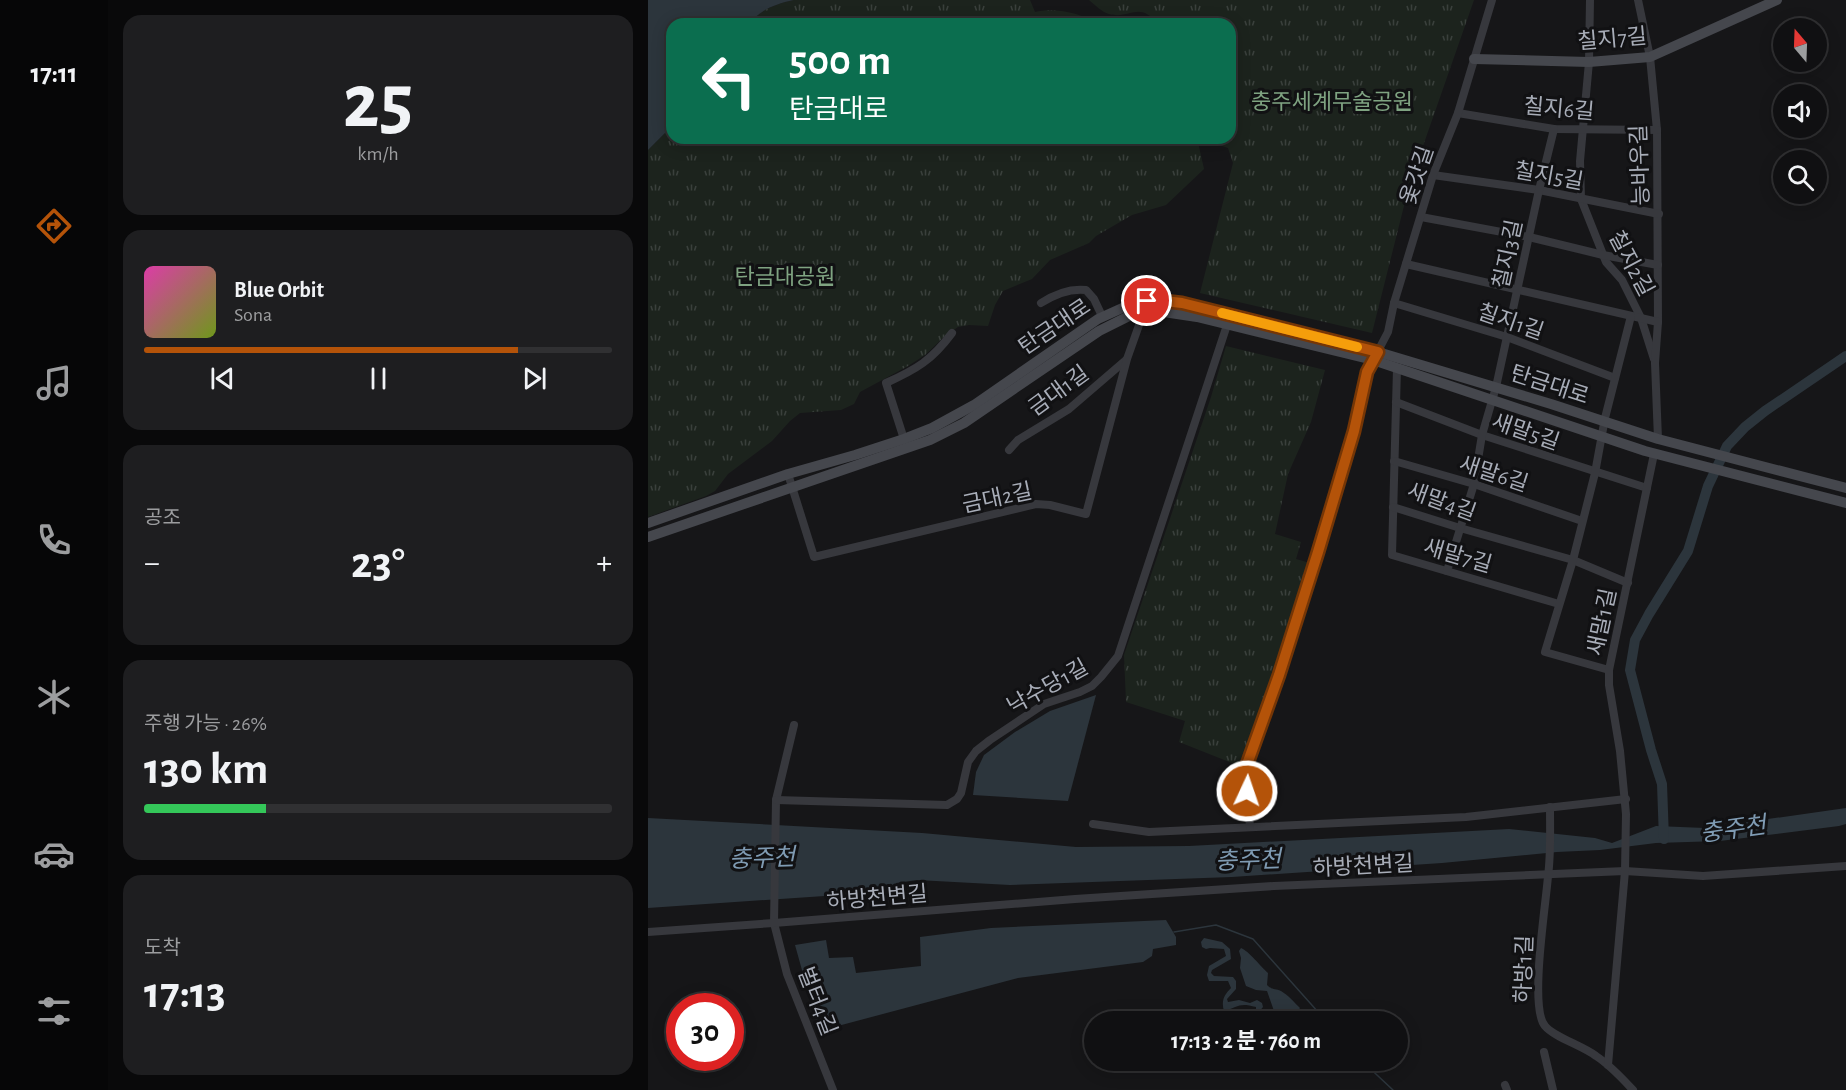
<!DOCTYPE html>
<html lang="ko">
<head>
<meta charset="utf-8">
<style>
  :root { --surface:#101012; --page:#1e1e20; --text:#f1f3f6; --muted:#9c9d9f; --line:#303032; --accent:#b45309 }
  body { margin:0; font-family:"Alegreya Sans","Noto Sans KR",sans-serif; background:var(--page); color:var(--text); height:100vh; display:flex; flex-direction:column; font-size:22px; white-space:nowrap }
  * { box-sizing:border-box; margin:0 }
  p { font-size:20px; color:var(--muted) }
  .icon { flex:none; width:33px; height:33px; fill:none; stroke:currentColor; stroke-width:2; stroke-linecap:round; stroke-linejoin:round }
  .map { position:relative; flex:1; overflow:hidden }
  .sheet { display:flex; flex-direction:column; gap:15px; padding:15px; background:#09090a; width:540px }
  .sheet>* { flex:none }
  .banner { position:absolute; left:18px; top:18px; width:570px; height:126px; border-radius:18px; box-shadow:0 3px 15px #0003,0 0 0 2px var(--line); background:#0b6e4f; color:#fff; overflow:hidden }
  .needle { width:39px; rotate:341deg }
  .buttons { position:absolute; left:1125px; top:18px; display:grid; gap:12px }
  .buttons a { display:grid; place-items:center; width:54px; height:54px; border-radius:50%; background:var(--surface); box-shadow:0 3px 15px #0003,0 0 0 2px var(--line); font-size:30px }
  .speed { position:absolute; left:18px; top:993px; display:flex; gap:12px; font-size:30px; font-weight:700; text-align:center }
  .speed>* { display:grid; place-content:center; width:78px; height:78px; border-radius:50%; background:var(--surface); box-shadow:0 3px 15px #0003,0 0 0 2px var(--line); line-height:1 }
  .speed .limit { border:9px solid #d22; background:#fff; color:#111 }
  .pin { position:absolute; display:grid; place-items:center; width:51px; height:51px; color:#fff; margin:-26px; border:3px solid #fff; border-radius:50%; box-shadow:0 2px 6px #0007 }
  .me { position:absolute; width:66px; margin:-33px; rotate:3deg; stroke-linejoin:round; filter:drop-shadow(0 0 4px #0008) }
  .turn { display:flex; align-items:center; gap:21px; height:126px; padding:0 24px; font-size:27px }
  .turn .icon { width:78px; height:78px; stroke-width:2.5 }
  .turn b { display:block; font-size:42px; line-height:51px }
  .big { font-size:45px; font-weight:700; line-height:1.1 }
  .sheet .card { flex:1; display:flex; flex-direction:column; justify-content:center; gap:9px; min-width:0; padding:0 21px; border-radius:18px; background:var(--page) }
  .sheet .dial { align-items:center; gap:0 }
  .dial b { font-size:78px; line-height:1 }
  .song { display:flex; align-items:center; gap:18px }
  .cover { width:72px; height:72px; border-radius:9px; background:linear-gradient(135deg,hsl(320 70% 55%),hsl(80 70% 35%)) }
  .played { height:6px; border-radius:3px; background:linear-gradient(90deg,var(--accent) 80%,var(--line) 80%) }
  .keys { display:flex; justify-content:space-around; direction:ltr }
  .heat { display:flex; justify-content:space-between; align-items:center; font-size:33px; direction:ltr }
  .charge { height:9px; border-radius:4px; background:linear-gradient(90deg,#34c759 26%,var(--line) 0) }
  .trip { position:absolute; left:436px; top:1011px; width:324px; height:60px; border-radius:30px; background:var(--surface); box-shadow:0 3px 15px #0003,0 0 0 2px var(--line); font-weight:700; line-height:60px; text-align:center }
  main { display:flex; flex:1; min-height:0 }
  .tabs { display:flex; flex-direction:column; width:108px; justify-content:space-around; align-items:center; background:#060607; color:var(--muted) }
  .tabs .icon { width:42px; height:42px }
  .tabs .selected { color:var(--accent) }
  .tabs b { font-size:27px; color:var(--text) }
  .map>svg:first-child { display:block }
  .park { fill:url(#park-tufts) }
  .water { fill:#2c353c }
  .lines { fill:none; stroke-linecap:round; stroke-linejoin:round }
  .stream { stroke:#2c353c; stroke-width:1.5 }
  .river { stroke:#2c353c; stroke-width:10 }
  .street { stroke:#37383d; stroke-width:8 }
  .secondary { stroke:#45474d; stroke-width:10 }
  .route-casing { stroke:#753606; stroke-width:15 }
  .route { stroke:#b45309; stroke-width:10 }
  .slow { stroke:#f59e0b; stroke-width:10 }
  .labels { text-anchor:middle; stroke-width:6; stroke-linejoin:round; paint-order:stroke }
  .street-label { font-size:22px; fill:#a8adb8; stroke:#111113 }
  .park-label { font-size:22px; fill:#7fa381; stroke:#111113 }
  .water-label { font-size:24px; font-style:italic; fill:#7f9bb3; stroke:#111113 }
</style>
</head>
<body>
<main>
<nav class="tabs">
<b>17:11</b>
<svg class="icon selected" aria-label="directions" viewBox="0 0 24 24"><path d="M12 3l9 9-9 9-9-9zM9 14v-3h6M13 9l2 2-2 2"/></svg>
<svg class="icon" aria-label="music" viewBox="0 0 24 24"><path d="M9 18V5l10-2v13"/><circle cx="6" cy="18" r="3"/><circle cx="16" cy="16" r="3"/></svg>
<svg class="icon" aria-label="phone" viewBox="0 0 24 24"><path d="M5 4h4l2 5-3 2q2 4 5 5l2-3 5 2v4C11 20 4 13 5 4z"/></svg>
<svg class="icon" aria-label="climate" viewBox="0 0 24 24"><path d="M12 3v18M4 7l16 10M4 17L20 7"/></svg>
<svg class="icon" aria-label="car" viewBox="0 0 24 24"><path d="M5 17H2v-5l4-1 3-4h7l3 4 3 1v5h-3M9 17h6M6 11h13"/><circle cx="7" cy="17" r="2"/><circle cx="17" cy="17" r="2"/></svg>
<svg class="icon" aria-label="filters" viewBox="0 0 24 24"><path d="M4 7h16M4 17h16"/><circle cx="9" cy="7" r="2"/><circle cx="15" cy="17" r="2"/></svg>
</nav>
<section class="sheet">
<div class="card dial"><b>25</b><p>km/h</p></div>
<div class="card">
<div class="song"><i class="cover"></i><div><b>Blue Orbit</b><p>Sona</p></div></div>
<div class="played"></div>
<div class="keys"><svg class="icon" aria-label="previous" viewBox="0 0 24 24"><path d="M18 5L8 12l10 7zM5 5v14"/></svg><svg class="icon" aria-label="pause" viewBox="0 0 24 24"><path d="M8 5v14M16 5v14"/></svg><svg class="icon" aria-label="next" viewBox="0 0 24 24"><path d="M6 5l10 7-10 7zM19 5v14"/></svg></div>
</div>
<div class="card"><p>공조</p>
<div class="heat"><a>−</a><b class="big">23°</b><a>+</a></div>
</div>
<div class="card"><p>주행 가능 · 26%</p><b class="big">130 km</b><div class="charge"></div></div>
<div class="card"><p>도착</p><b class="big">17:13</b></div>
</section>
<div class="map">
<svg width="1198" height="1090" viewBox="0 0 1198 1090">
  <defs>
    <pattern id="park-tufts" width="24" height="20" patternUnits="userSpaceOnUse" patternTransform="scale(1.5)"><rect width="24" height="20" fill="#1c231d"/><path d="M3 7l-1-3M5 7V3M7 7l1-3M15 17l-1-3M17 17v-4M19 17l1-3" fill="none" stroke="#3a403c"/></pattern>
  </defs>
  <rect width="100%" height="100%" fill="#161618"/>
  <g class="park">
    <path d="M146,0H382L387,12C407,7 433,13 450,24H101C113,9 128,4 146,0Z"/>
    <path d="M441,0H826L761,186L724,333L552,293L585,163L580,148L563,142L562,138H582V24H509C492,0 481,20 461,14C454,12 447,5 441,0Z"/>
    <polygon points="24,126 24,138 549,138 556,169 518,205 484,215 448,236 441,243 402,260 384,279 355,291 347,305 340,326 321,325 310,327 297,336 277,355 260,366 212,392 206,404 193,410 152,413 142,421 124,441 80,474 67,491 58,496 0,517 0,150"/>
    <polygon points="578,346 677,370 663,422 640,474 627,534 653,542 648,559 662,563 594,767 531,742 537,721 478,702 476,655 563,397"/>
  </g>
  <g class="water">
    <path d="M0,0H146C128,4 113,9 101,24H24V126L0,150Z"/>
    <polygon points="448,695 420,801 325,795 328,772 336,755 367,732 402,711"/>
    <polygon points="1198,808 1198,824 1191,826 1072,841 1008,843 952,850 909,852 794,863 584,877 362,885 269,880 248,883 248,896 208,901 206,894 0,908 0,818 274,833 428,847 541,846 861,829 947,838 964,843 1008,826 1057,828"/>
    <polygon points="518,920 528,937 528,945 505,949 504,956 495,962 370,978 171,1031 147,945 178,940 181,958 205,957 208,973 273,966 272,937 343,928"/>
    <path d="M556,938L574,942L582,949L583,959L564,970L563,973L566,976L585,977L588,981V989L579,999L580,1002L591,1000L602,1003L609,1000L614,1003L615,1007L604,1020L590,1021L608,1011V1007C591,1002 590,1007 576,1011C573,1001 576,995 583,988L580,981H561L559,975L561,966L578,956L576,949L562,948L558,949L554,947L553,942Z"/>
    <path d="M593,948C601,951 613,967 620,973L619,985C624,990 627,988 633,991C640,995 646,1002 652,1008L643,1021H618L617,1016L626,1011L619,991L608,990L598,986L592,968L593,958L591,951Z"/>
  </g>
  <g class="lines">
    <g class="stream">
      <polyline points="526,932 568,925 605,939 679,1022"/>
      <polyline points="713,1060 745,1090"/>
    </g>
    <polyline class="river" points="1016,839 1014,784 1003,750 982,670 987,640 1001,614 1040,551 1060,486 1079,446 1097,427 1117,411 1198,356"/>
    <g class="street">
      <polyline points="942,0 941,62 932,161 933,199 958,262 974,280 993,318 1006,359"/>
      <polyline points="990,0 1002,57 1009,130 1010,322 1007,363 1010,439"/>
      <polyline points="810,113 906,129 1009,130"/>
      <polyline points="785,175 891,190 1011,214"/>
      <polyline points="773,217 881,237 955,255 1010,265"/>
      <polyline points="758,264 1010,322"/>
      <path d="M393,303C407,294 421,288 438,290L446,299L454,316"/>
      <polyline points="746,303 859,337 967,378"/>
      <polyline points="749,368 744,555 911,604"/>
      <polyline points="748,402 834,435 999,488"/>
      <path d="M256,439L238,383C269,369 284,360 304,333"/>
      <polyline points="361,450 370,440 421,409 478,360"/>
      <polyline points="746,461 826,484 934,521"/>
      <polyline points="140,474 166,557 388,504 402,505 438,514 479,359 496,311"/>
      <polyline points="745,507 812,528 925,560 980,583"/>
      <polyline points="799,571 826,484 834,435 848,387 891,190 906,129"/>
      <polyline points="961,670 897,652 925,560 947,473 957,418 983,316"/>
      <polyline points="146,725 128,800 126,923 139,974 185,1090"/>
      <polyline points="128,800 299,805 309,799 313,793 320,762 328,751 342,740 396,704 432,692 444,686 453,677 470,656 580,322"/>
      <path d="M902,807C902,830 903,854 900,876C898,904 881,1008 897,1026C906,1037 935,1046 948,1056C962,1065 974,1078 985,1090"/>
      <polyline points="445,824 501,832 818,817 978,799"/>
      <polyline points="602,827 597,770 631,675 671,552 706,431 719,372 740,332 746,303 785,175 810,113 844,0"/>
      <polyline points="0,932 126,923 427,899 626,886 977,871 1055,876 1198,866"/>
      <polyline points="896,1052 905,1090"/>
      <polyline points="960,1065 977,871 978,814 972,751 961,685 961,670 1006,454"/>
      <polyline points="857,1085 859,1090"/>
    </g>
    <g class="secondary">
      <polyline points="826,59 941,62 1002,57 1129,0"/>
      <polyline points="0,523 140,474 207,455 256,439 284,428 326,405 450,319 481,305 507,300 547,306 730,352 903,404 1010,439 1198,488"/>
      <polyline points="0,537 282,440 316,423 451,331 487,313 509,311 549,317 725,360 997,451 1198,503"/>
    </g>
  </g>
  <g class="lines">
    <g class="route-casing">
      <polyline id="route" points="499,301 516,301 534,303 730,352 719,372 706,431 670,552 631,675 597,770 599,791"/>
    </g>
    <use href="#route" class="route"/>
    <polyline class="slow" points="574,313 709,347"/>
  </g>
  <g class="labels">
    <g class="street-label">
      <text transform="translate(964 38) rotate(-5)" y="8">칠지7길</text>
      <text transform="translate(911 108) rotate(5)" y="8">칠지6길</text>
      <text transform="translate(991 165) rotate(-92)" y="8">능바우길</text>
      <text transform="translate(768 175) rotate(-71)" y="8">옻갓길</text>
      <text transform="translate(901 175) rotate(10)" y="8">칠지5길</text>
      <text transform="translate(859 254) rotate(-78)" y="8">칠지3길</text>
      <text transform="translate(984 263) rotate(62)" y="8">칠지2길</text>
      <text transform="translate(863 321) rotate(19)" y="8">칠지1길</text>
      <text transform="translate(406 326) rotate(-34)" y="8">탄금대로</text>
      <text transform="translate(902 384) rotate(18)" y="8">탄금대로</text>
      <text transform="translate(410 390) rotate(-36)" y="8">금대1길</text>
      <text transform="translate(878 431) rotate(19)" y="8">새말5길</text>
      <text transform="translate(846 473) rotate(18)" y="8">새말6길</text>
      <text transform="translate(349 497) rotate(-12)" y="8">금대2길</text>
      <text transform="translate(794 501) rotate(20)" y="8">새말4길</text>
      <text transform="translate(810 555) rotate(16)" y="8">새말7길</text>
      <text transform="translate(953 622) rotate(-78)" y="8">새말1길</text>
      <text transform="translate(399 686) rotate(-29)" y="8">낙수당1길</text>
      <text transform="translate(715 865) rotate(-3)" y="8">하방천변길</text>
      <text transform="translate(229 897) rotate(-5)" y="8">하방천변길</text>
      <text transform="translate(875 969) rotate(-88)" y="8">하방1길</text>
      <text transform="translate(170 1001) rotate(69)" y="8">벌터4길</text>
    </g>
    <g class="park-label">
      <text x="684" y="109">충주세계무술공원</text>
      <text x="137" y="284">탄금대공원</text>
    </g>
    <g class="water-label">
      <text transform="translate(1085 829) rotate(-8)" y="8">충주천</text>
      <text transform="translate(114 858) rotate(-2)" y="8">충주천</text>
      <text transform="translate(600 860) rotate(-2)" y="8">충주천</text>
    </g>
  </g>
</svg>
<div class="buttons">
<a><svg class="needle" viewBox="-14 -14 28 28"><path d="M0-13l5 13h-10z" fill="#e53935"/><path d="M0 13l5-13h-10z" fill="#9c9d9f"/></svg></a>
<a><svg class="icon" aria-label="sound" viewBox="0 0 24 24"><path d="M4 9h4l5-4v14l-5-4H4zM17 9q2 3 0 6"/></svg></a>
<a><svg class="icon" aria-label="search" viewBox="0 0 24 24"><circle cx="10" cy="10" r="6"/><path d="M15 15l6 6"/></svg></a>
</div>
<div class="speed"><div class="limit">30</div></div>
<div class="pin" style="left:499px;top:301px;background:#d93025"><svg class="icon" aria-label="arrive" viewBox="0 0 24 24"><path d="M6 21V4h12l-3 4 3 4H6"/></svg></div>
<svg class="me" style="left:599px;top:791px" viewBox="-20 -20 40 40"><circle r="17" fill="#b45309" stroke="#fff" stroke-width="3"/><path d="M0-11L8 9 0 5-8 9z" fill="#fff"/></svg>
<div class="trip">17:13 · 2 분 · 760 m</div>
<div class="banner">
<div class="turn"><svg class="icon" aria-label="left" viewBox="0 0 24 24"><path d="M17 20v-9H6M10 6l-5 5 5 5"/></svg><div><b>500 m</b>탄금대로</div></div>
</div>
</div>
</main>
</body>
</html>
